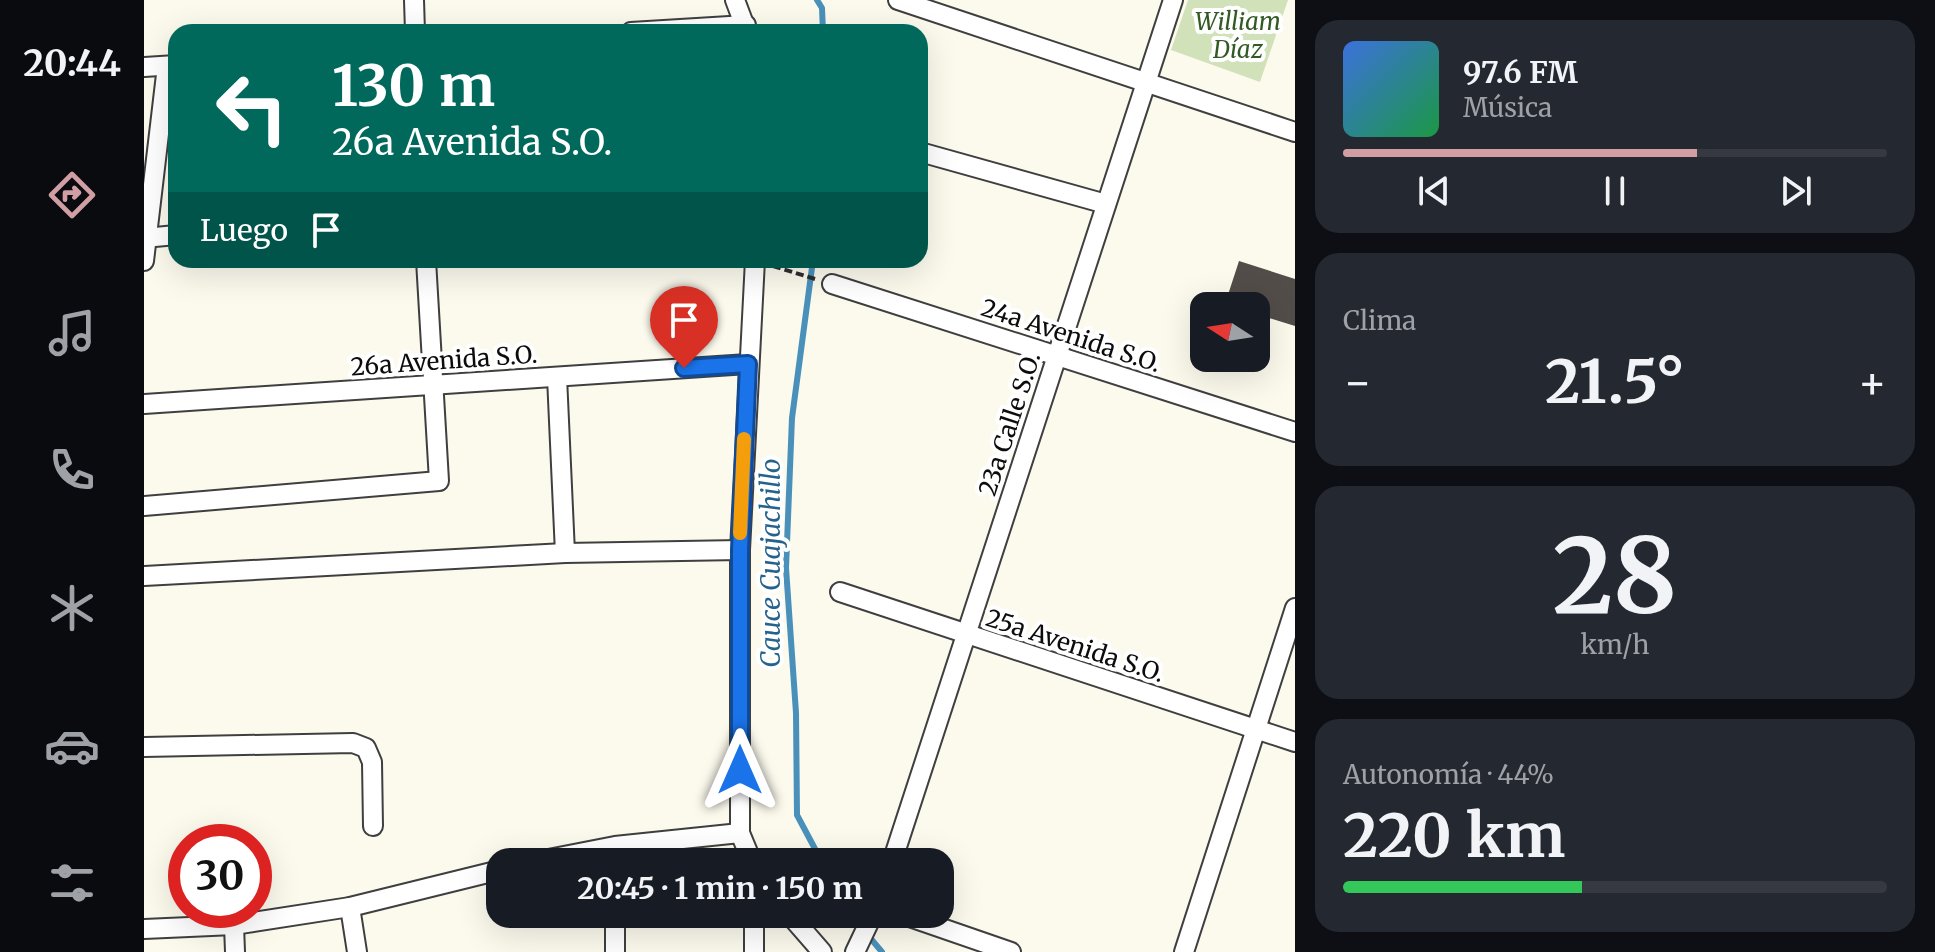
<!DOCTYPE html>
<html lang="es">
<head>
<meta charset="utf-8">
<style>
  :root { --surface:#171b24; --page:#242831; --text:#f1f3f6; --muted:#9ea1a6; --line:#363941; --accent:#d19ea4 }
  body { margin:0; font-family:Merriweather,serif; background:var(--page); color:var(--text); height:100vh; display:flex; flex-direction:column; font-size:30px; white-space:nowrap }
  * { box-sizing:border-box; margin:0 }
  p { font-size:26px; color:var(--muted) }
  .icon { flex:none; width:44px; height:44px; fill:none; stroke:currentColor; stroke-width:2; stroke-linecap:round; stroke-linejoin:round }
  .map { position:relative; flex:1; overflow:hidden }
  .side { display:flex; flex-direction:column; gap:20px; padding:20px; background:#0d0f14; width:640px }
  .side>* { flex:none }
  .guide { position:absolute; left:24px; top:24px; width:760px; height:244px; border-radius:24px; box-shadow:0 8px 32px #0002; background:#00695c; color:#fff; overflow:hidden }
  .needle { width:52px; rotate:282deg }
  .fabs { position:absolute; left:1046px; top:292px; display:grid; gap:16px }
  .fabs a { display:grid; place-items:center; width:80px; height:80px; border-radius:16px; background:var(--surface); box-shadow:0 8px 32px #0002; font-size:40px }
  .speed { position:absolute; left:24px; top:824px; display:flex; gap:16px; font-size:40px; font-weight:700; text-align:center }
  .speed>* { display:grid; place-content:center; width:104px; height:104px; border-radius:50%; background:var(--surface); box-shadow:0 8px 32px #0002; line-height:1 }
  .speed .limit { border:12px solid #d22; background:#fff; color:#111 }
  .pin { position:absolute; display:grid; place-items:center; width:68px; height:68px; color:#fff; margin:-82px -34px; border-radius:50% 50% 50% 0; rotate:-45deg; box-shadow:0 0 8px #0007 }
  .pin .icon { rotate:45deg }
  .me { position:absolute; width:88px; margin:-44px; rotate:0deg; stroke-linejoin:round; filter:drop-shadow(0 0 6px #0008) }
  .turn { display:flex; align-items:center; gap:28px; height:168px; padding:0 32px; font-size:36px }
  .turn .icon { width:104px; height:104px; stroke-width:2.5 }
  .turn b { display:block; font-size:56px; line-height:68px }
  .then { display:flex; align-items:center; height:76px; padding:0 32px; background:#0003; gap:16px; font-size:30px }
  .big { font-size:60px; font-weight:700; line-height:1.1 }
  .side .tile { flex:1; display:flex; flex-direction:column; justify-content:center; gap:12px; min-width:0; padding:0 28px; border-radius:24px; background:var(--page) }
  .side .dial { align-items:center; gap:0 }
  .dial b { font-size:104px; line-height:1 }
  .song { display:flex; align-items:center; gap:24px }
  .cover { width:96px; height:96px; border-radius:12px; background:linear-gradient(135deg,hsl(220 70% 55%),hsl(140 70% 35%)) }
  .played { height:8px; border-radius:4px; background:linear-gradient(90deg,var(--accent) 65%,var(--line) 65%) }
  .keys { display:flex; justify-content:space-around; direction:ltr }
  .heat { display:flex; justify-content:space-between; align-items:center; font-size:44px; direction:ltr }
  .charge { height:12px; border-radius:6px; background:linear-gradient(90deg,#34c759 44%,var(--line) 0) }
  .trip { position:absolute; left:342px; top:848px; width:468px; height:80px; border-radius:24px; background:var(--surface); box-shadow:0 8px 32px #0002; font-weight:700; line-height:80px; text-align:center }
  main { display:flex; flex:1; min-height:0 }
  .tabs { display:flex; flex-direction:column; width:144px; justify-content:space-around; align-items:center; background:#090b0e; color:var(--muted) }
  .tabs .icon { width:56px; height:56px }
  .tabs .on { color:var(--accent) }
  .tabs b { font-size:36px; color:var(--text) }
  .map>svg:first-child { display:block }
  .green { fill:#d1e2bb }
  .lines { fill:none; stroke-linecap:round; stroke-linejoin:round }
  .stream { stroke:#4991bb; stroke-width:6 }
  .building { fill:#534d49 }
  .street-casing { stroke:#3f3f3f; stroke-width:22 }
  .path { stroke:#2e2e2e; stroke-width:4; stroke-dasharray:8 4; stroke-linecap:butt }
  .street { stroke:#fff; stroke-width:18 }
  .route-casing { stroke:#114b97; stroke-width:20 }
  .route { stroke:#1a73e8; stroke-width:14 }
  .slow { stroke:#f59e0b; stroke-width:14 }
  .labels { text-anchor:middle; stroke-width:8; stroke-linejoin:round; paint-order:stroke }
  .park-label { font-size:24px; font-style:italic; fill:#325a25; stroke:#fff }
  .street-label { font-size:24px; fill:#0c0c0c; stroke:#fff }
  .water-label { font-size:26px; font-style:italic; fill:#26638c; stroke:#fff }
</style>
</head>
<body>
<main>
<nav class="tabs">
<b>20:44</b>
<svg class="icon on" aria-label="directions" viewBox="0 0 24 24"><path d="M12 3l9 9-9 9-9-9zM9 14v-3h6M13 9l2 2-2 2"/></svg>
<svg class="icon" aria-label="music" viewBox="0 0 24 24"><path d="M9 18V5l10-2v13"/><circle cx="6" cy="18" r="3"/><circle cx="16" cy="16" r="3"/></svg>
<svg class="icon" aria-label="phone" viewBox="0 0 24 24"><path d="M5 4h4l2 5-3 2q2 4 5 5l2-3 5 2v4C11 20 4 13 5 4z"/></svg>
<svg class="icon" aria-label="climate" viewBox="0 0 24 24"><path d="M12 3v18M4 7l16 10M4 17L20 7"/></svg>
<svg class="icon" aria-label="car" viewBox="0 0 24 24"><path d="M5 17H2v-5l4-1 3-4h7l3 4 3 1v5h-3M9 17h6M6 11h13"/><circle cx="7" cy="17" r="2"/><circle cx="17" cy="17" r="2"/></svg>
<svg class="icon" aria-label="filters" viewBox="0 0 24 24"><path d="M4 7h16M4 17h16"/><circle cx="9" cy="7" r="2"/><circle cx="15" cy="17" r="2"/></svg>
</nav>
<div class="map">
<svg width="1151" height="952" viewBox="0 0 1151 952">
  <rect width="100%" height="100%" fill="#fcf9ed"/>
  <polygon class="green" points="1044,0 1144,0 1116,82 1027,50"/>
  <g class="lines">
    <g class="stream">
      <polyline points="673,0 678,8 679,32"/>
      <polyline points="669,260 648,418 642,568 652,713 653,815 678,862"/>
      <polyline points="706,914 738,952"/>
    </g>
  </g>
  <polygon class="building" points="1095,261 1151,279 1151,326 1112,314 1112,306 1081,304"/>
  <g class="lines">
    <g class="street-casing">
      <g id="street">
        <polyline points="270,0 271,32"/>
        <polyline points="591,0 603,32"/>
        <polyline points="754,0 1151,132"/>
        <polyline points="487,32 602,25"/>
        <polyline points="0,67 32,65"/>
        <polyline points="776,152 962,204"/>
        <polyline points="0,238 32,235"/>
        <polyline points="0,261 23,66"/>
        <polyline points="688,284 1151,432"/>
        <polyline points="413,377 421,553"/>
        <polyline points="0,404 604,364"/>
        <polyline points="0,506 295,481 282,260"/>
        <polyline points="0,576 421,553 596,550"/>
        <polyline points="696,592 1151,742"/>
        <polyline points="0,747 209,743 222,748 228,762 229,826"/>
        <polyline points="389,862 471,846 596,833"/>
        <polyline points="608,862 596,833 596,550 611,260"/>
        <polyline points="748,862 1029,0"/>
        <polyline points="206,907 213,952"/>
        <polyline points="645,914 678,952"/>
        <polyline points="757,914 867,952"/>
        <polyline points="90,925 91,952"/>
        <polyline points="0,929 90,925 206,907 356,870"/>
        <polyline points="471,952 471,914"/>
        <polyline points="610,952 610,914"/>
        <polyline points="711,952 729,914"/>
        <polyline points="1040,952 1151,608"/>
      </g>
    </g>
    <polyline class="path" points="629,266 671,279"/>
    <use href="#street" class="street"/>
  </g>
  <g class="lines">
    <g class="route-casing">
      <polyline id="route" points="540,368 604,364 596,550 596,770"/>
    </g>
    <use href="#route" class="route"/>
    <polyline class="slow" points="596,533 600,439"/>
  </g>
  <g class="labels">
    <g class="park-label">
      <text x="1094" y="30">William<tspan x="1094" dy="28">Díaz</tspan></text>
    </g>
    <g class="street-label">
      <text transform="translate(927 336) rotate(18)" y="8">24a Avenida S.O.</text>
      <text transform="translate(300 361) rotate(-4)" y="8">26a Avenida S.O.</text>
      <text transform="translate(866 424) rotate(-72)" y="8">23a Calle S.O.</text>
      <text transform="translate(931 646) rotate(18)" y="8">25a Avenida S.O.</text>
    </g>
    <g class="water-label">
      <text transform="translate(627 563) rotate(-90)" y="9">Cauce Cuajachillo</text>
    </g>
  </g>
</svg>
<div class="fabs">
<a><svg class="needle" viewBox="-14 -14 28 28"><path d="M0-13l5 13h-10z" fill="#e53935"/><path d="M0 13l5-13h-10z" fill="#9ea1a6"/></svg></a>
</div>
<div class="speed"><div class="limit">30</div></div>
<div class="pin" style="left:540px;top:368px;background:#d93025"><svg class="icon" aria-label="arrive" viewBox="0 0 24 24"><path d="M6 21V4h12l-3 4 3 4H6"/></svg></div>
<svg class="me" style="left:596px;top:770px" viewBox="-20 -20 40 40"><path d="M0-17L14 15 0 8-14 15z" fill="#1a73e8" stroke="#fff" stroke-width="4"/></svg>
<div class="trip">20:45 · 1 min · 150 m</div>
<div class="guide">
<div class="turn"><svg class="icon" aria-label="left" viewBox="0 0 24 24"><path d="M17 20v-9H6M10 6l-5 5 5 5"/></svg><div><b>130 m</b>26a Avenida S.O.</div></div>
<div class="then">Luego<svg class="icon" aria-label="arrive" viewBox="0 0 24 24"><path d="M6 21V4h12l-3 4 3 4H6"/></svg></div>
</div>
</div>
<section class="side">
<div class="tile">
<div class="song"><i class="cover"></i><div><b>97.6 FM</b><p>Música</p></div></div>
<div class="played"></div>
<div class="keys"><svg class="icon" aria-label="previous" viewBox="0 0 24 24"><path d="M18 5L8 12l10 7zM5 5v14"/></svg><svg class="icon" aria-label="pause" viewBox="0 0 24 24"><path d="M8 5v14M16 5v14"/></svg><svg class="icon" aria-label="next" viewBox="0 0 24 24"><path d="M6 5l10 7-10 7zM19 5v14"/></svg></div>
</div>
<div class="tile"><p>Clima</p>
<div class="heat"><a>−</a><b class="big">21.5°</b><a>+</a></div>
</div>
<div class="tile dial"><b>28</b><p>km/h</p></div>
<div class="tile"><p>Autonomía · 44%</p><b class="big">220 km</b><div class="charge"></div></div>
</section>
</main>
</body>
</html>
